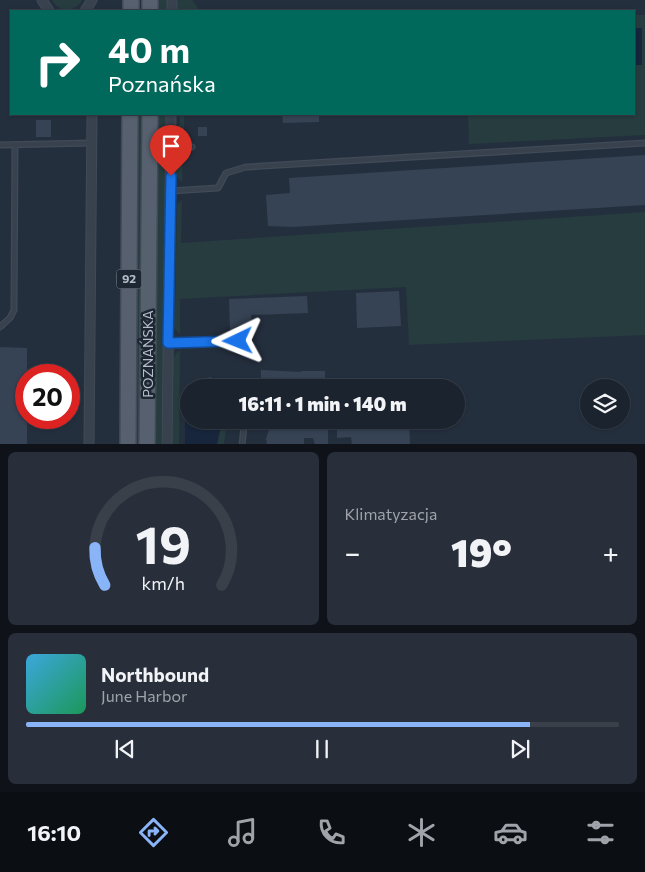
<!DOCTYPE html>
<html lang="pl">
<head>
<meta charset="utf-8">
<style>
  :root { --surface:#1b232e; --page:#282f3a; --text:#f1f3f6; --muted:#a0a4aa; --line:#39404a; --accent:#8ab4f8 }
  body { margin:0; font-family:Commissioner,sans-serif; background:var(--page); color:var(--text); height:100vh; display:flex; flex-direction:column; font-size:19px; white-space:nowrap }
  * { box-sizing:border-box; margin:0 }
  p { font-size:16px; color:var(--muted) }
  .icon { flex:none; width:28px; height:28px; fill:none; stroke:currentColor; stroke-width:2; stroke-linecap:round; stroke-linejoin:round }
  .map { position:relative; height:444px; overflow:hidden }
  .sheet { display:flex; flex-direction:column; gap:8px; padding:8px; background:#0f1319; flex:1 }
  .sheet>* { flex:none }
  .banner { position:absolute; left:10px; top:10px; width:625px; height:105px; border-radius:0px; box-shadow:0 1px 4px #0004,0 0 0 1px var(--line); background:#00695c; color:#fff; overflow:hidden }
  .tools { position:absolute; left:580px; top:379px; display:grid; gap:10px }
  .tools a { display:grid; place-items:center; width:50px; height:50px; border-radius:50%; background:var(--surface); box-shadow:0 1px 4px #0004,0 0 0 1px var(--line); font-size:25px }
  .speed { position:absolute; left:15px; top:364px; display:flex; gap:10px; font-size:25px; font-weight:700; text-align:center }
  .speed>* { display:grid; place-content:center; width:65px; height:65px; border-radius:50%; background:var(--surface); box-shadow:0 1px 4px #0004,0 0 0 1px var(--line); line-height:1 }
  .speed .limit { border:8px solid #d22; background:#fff; color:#111 }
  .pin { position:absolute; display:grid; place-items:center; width:42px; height:42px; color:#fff; margin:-51px -21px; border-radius:50% 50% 50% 0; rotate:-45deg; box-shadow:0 0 5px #0007 }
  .pin .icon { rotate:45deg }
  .me { position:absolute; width:55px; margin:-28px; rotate:268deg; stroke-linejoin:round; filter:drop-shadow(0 0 4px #0008) }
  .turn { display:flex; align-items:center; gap:18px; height:105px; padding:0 15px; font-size:22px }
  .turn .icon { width:65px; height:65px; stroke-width:2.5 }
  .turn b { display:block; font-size:35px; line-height:42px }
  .big { font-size:38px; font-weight:800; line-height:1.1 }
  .sheet .widget { flex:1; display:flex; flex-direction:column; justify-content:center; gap:8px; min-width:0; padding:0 18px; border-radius:8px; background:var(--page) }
  .sheet .dial { align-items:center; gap:0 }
  .dial svg { height:130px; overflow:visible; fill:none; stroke:var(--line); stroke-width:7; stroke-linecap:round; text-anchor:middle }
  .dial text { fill:var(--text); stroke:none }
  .song { display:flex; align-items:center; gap:15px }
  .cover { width:60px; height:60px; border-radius:8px; background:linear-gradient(135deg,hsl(200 70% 55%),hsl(150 70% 35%)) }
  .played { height:5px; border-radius:2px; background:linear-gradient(90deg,var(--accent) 85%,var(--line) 85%) }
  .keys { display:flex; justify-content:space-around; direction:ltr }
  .heat { display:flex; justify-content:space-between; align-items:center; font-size:28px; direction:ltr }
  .sheet .tiles { flex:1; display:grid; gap:8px; grid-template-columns:1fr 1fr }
  .widget:last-child { grid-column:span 2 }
  .trip { position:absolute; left:180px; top:379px; width:285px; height:50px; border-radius:25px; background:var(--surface); box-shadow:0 1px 4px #0004,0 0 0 1px var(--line); font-weight:800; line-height:50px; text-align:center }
  .tabs { display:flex; height:80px; justify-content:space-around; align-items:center; background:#0b0e12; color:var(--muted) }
  .tabs .icon { width:35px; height:35px }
  .tabs .selected { color:var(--accent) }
  .tabs b { font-size:22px; color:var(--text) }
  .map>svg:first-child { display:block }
  .green { fill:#263c3f }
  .water { fill:#17263c }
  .building { fill:#364354 }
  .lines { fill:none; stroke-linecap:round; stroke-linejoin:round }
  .service-casing { stroke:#414a57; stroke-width:7 }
  .minor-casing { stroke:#414a57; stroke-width:11 }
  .primary-casing { stroke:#414a57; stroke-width:18 }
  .service { stroke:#38414e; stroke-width:4.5 }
  .minor { stroke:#38414e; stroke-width:9 }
  .primary { stroke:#56606e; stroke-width:15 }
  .route-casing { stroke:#114b97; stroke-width:12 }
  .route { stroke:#1a73e8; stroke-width:9 }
  .labels { text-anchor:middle; stroke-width:5; stroke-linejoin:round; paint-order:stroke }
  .shield { fill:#1d2633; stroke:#878f9c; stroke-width:1 }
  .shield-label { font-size:12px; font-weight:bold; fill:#b4bcc9 }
  .street-label { font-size:14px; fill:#b4bcc9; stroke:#1d2633 }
</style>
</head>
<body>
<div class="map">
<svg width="645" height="445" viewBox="0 0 645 445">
  <rect width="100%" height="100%" fill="#242f3e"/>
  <g class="green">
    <path d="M52,0H82C75,13 59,13 52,0Z"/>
    <rect x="156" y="0" width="11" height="11"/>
    <polygon points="178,0 192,0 200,11 177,11"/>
    <polygon points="634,15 645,15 645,135 469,144 468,114 634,114"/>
    <polygon points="136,114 144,114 141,444 133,445"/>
    <polygon points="156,114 166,114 164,382 161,444 153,445"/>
    <polygon points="180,114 184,114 184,137 181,135 179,136 177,129 180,123"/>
    <path d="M183,154L182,182L174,174C174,164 175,160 183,154Z"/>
    <polygon points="182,200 181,243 645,212 645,335 409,345 406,287 180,299 180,334 172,326 175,309 177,204"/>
    <polygon points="180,350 179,444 171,444 173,360 175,355"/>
    <polygon points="220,420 226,420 227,422 224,444 217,445 221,425"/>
  </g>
  <g class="water">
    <rect x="634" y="28" width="8" height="37"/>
    <polygon points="185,396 189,396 189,420 220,420 221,425 217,444 185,444"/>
  </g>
  <g class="building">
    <polygon points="282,114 319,114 319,122 283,123"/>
    <rect x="36" y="120" width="15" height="17"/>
    <rect x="198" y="127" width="9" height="9"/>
    <polygon points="645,155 645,205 292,227 268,226 266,195 290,193 289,178"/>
    <polygon points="399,291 401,326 357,328 356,293"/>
    <polygon points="307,296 308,313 251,315 252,333 236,333 230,330 229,299"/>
    <polygon points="0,347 27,348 27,445 0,445"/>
    <polygon points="261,370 301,372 301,371 325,371 325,382 327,382 327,388 259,388 259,382 261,381"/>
    <polygon points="281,420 335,420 335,429 328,428 328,445 315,445 313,438 304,438 304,445 267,445 266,439 269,430 281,430"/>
    <polygon points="337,420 409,420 410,445 352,445 351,437 337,438"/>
  </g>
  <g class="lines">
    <g class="service-casing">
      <g id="service">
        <polyline points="0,145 91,143"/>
        <polyline points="171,148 192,147"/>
        <polyline points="171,191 218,188 226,173 246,167 645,143"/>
        <polyline points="0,327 10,318 14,310 15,145"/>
        <polyline points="168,343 238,341"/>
        <polyline points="210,381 220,388"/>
        <polyline points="242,420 244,426 242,445"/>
      </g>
    </g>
    <g class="minor-casing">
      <g id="minor">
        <polyline points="42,0 49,11"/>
        <polyline points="85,11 92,0"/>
        <polyline points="172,11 172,0"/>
        <polyline points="89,445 92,114"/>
        <polyline points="167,445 171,114"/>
      </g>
    </g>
    <g class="primary-casing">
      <g id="primary">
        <polyline points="131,11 131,0"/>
        <polyline points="150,11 150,0"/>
        <polyline points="128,445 130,114"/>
        <polyline points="147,445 150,114"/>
      </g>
    </g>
    <use href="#service" class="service"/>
    <use href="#minor" class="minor"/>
    <use href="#primary" class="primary"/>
  </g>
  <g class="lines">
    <g class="route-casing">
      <polyline id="route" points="171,176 168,343 238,341"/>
    </g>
    <use href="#route" class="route"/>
  </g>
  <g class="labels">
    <rect class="shield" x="116.5" y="269.5" width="25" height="19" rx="4"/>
    <g class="shield-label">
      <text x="129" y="283">92</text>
    </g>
    <g class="street-label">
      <text transform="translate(148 354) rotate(-90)" y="5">POZNAŃSKA</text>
    </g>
  </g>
</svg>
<div class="tools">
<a><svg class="icon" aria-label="layers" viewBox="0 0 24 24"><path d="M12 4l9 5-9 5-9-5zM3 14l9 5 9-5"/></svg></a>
</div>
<div class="speed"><div class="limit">20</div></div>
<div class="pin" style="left:171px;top:176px;background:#d93025"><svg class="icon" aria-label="arrive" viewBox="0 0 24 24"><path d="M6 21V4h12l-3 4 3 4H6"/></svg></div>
<svg class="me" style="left:238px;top:341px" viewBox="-20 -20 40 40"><path d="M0-17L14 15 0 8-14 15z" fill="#1a73e8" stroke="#fff" stroke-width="4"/></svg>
<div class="trip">16:11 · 1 min · 140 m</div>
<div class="banner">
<div class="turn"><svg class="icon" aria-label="right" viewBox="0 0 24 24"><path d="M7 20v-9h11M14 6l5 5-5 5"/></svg><div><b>40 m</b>Poznańska</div></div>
</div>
</div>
<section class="sheet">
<div class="tiles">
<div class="widget dial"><svg viewBox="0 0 100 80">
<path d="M14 69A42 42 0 1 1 86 69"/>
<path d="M14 69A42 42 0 0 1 8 46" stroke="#8ab4f8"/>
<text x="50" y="56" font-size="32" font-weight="700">19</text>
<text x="50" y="72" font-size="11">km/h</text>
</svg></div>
<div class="widget"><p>Klimatyzacja</p>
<div class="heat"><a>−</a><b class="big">19°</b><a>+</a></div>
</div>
<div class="widget">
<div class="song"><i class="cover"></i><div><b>Northbound</b><p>June Harbor</p></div></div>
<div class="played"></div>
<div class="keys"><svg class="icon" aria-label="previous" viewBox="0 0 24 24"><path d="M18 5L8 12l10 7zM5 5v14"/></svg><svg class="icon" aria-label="pause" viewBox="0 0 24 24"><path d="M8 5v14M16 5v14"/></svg><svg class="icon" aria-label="next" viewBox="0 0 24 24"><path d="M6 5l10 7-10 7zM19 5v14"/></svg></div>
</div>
</div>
</section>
<nav class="tabs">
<b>16:10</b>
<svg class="icon selected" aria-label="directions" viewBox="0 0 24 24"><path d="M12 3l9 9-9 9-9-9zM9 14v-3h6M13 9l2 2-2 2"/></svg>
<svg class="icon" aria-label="music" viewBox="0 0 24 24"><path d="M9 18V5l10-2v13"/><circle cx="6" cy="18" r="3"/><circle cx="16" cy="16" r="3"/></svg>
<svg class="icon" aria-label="phone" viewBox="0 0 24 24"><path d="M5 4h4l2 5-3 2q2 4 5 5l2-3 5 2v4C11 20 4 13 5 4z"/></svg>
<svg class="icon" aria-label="climate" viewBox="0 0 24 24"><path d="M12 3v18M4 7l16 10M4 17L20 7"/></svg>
<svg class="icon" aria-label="car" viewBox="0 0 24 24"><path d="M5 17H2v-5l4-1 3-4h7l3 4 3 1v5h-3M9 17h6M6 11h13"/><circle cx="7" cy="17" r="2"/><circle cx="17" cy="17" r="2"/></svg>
<svg class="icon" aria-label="filters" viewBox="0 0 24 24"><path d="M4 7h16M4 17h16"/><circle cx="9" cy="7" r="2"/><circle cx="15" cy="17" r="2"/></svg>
</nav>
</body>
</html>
